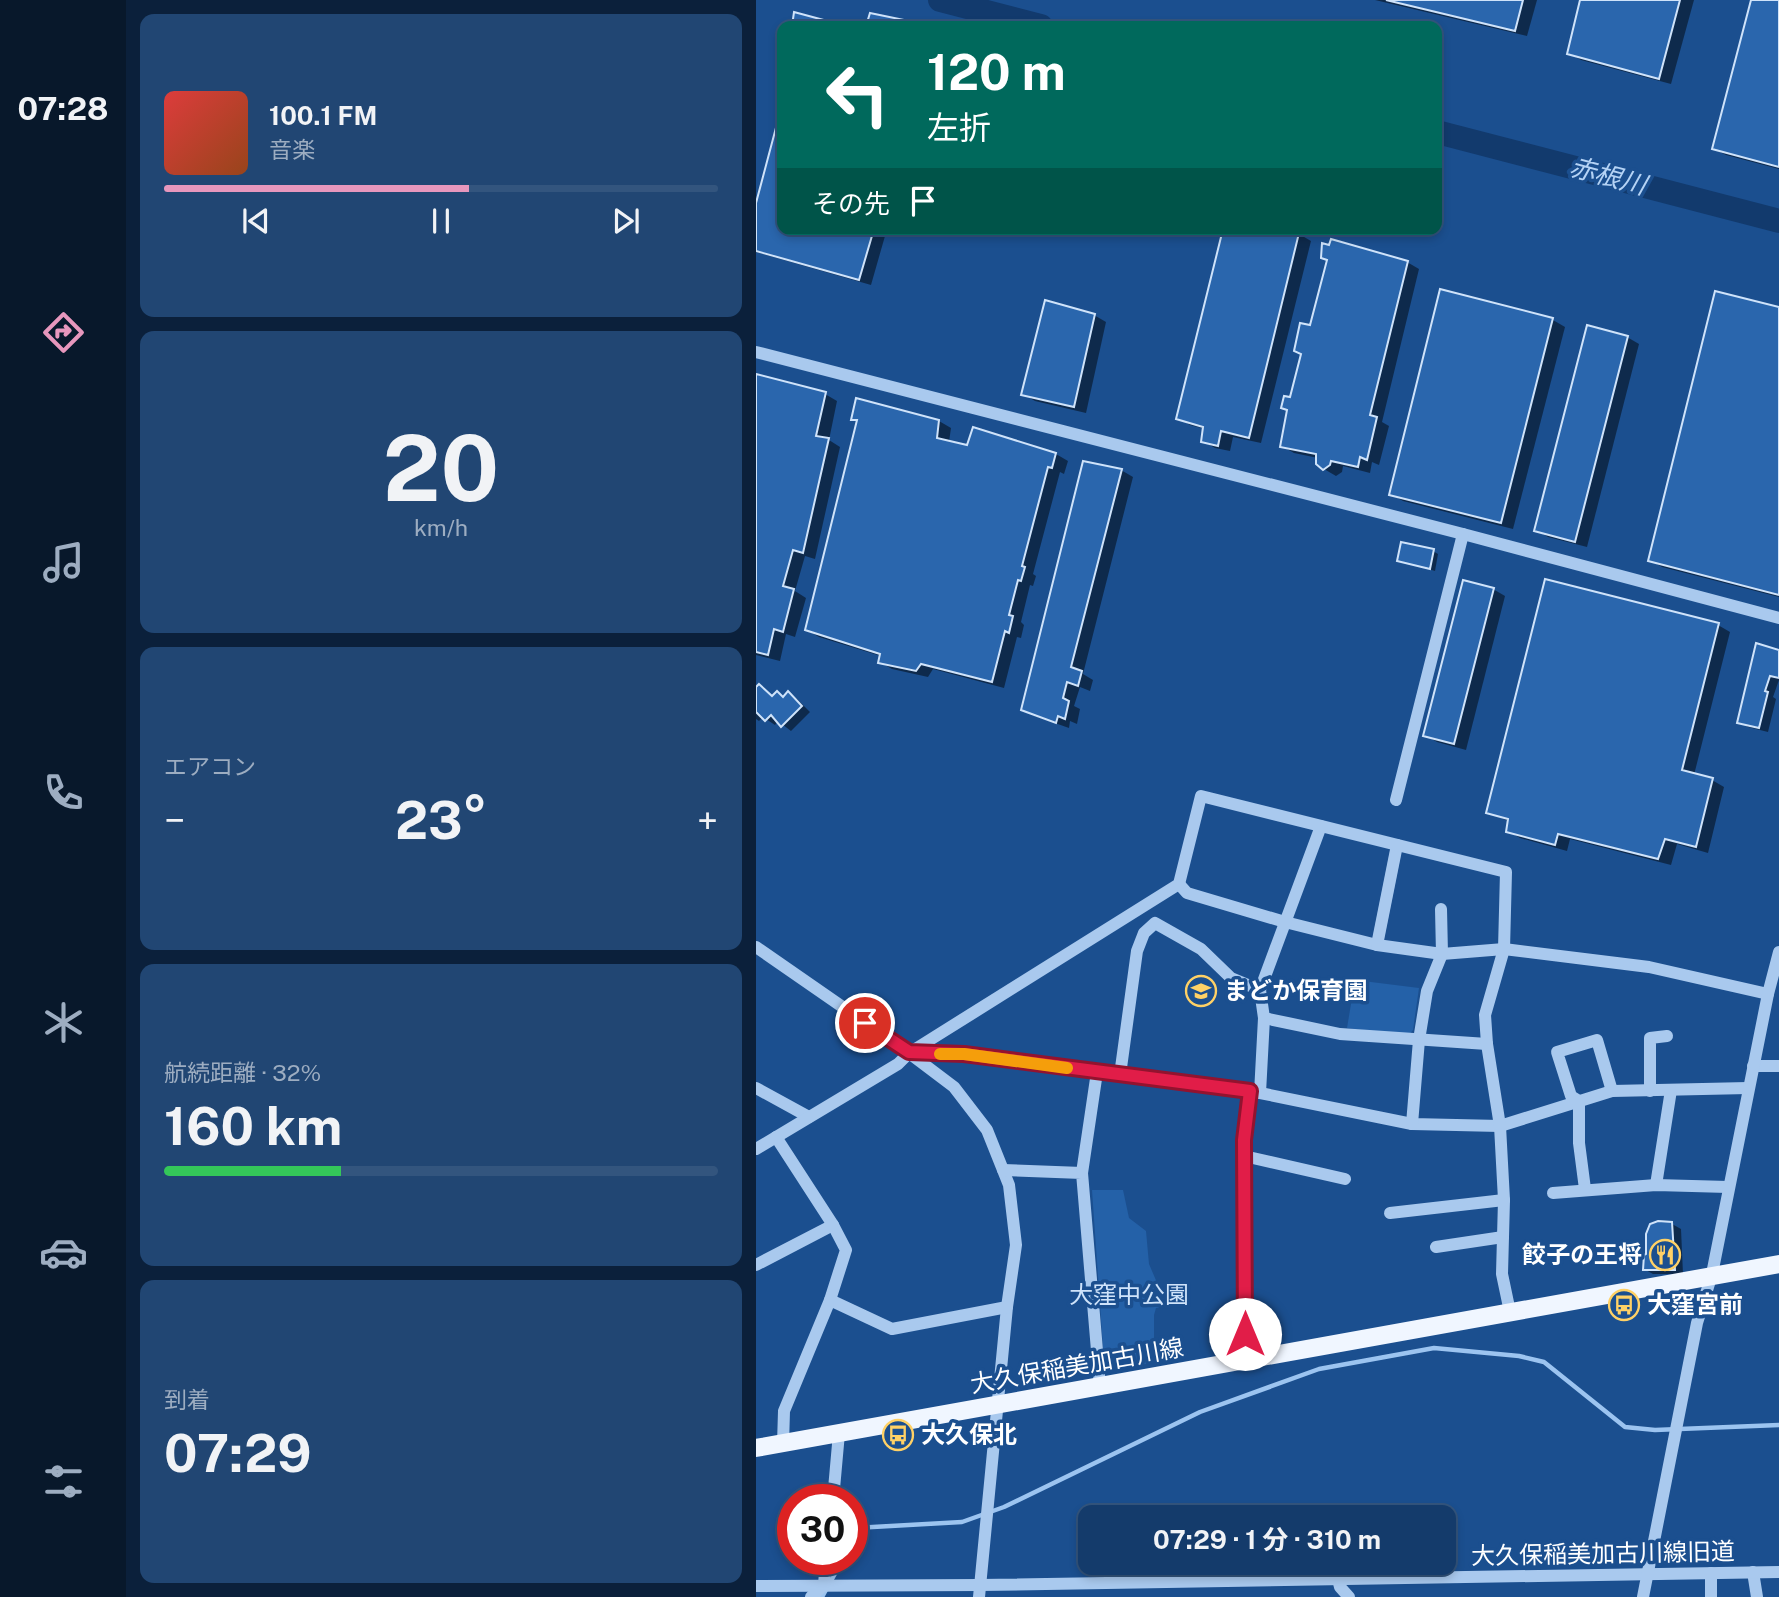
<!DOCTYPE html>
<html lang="ja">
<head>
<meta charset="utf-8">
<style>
  :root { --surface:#143b6b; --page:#214673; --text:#f1f3f6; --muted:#9dadc1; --line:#33557e; --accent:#e797bd }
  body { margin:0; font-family:"Public Sans","Noto Sans JP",sans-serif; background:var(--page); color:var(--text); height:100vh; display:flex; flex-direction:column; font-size:26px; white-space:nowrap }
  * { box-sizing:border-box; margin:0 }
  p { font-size:23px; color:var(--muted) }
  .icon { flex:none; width:38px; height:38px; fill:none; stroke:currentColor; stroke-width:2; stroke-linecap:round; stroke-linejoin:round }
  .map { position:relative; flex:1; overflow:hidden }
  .details { display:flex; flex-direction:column; gap:14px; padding:14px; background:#0b203b; width:630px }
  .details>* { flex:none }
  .guide { position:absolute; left:21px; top:21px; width:665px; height:214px; border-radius:14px; box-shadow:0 4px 10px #0003,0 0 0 2px var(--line); background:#00695c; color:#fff; overflow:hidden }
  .speed { position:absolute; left:21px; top:1484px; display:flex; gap:14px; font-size:35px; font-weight:700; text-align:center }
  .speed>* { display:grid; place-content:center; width:91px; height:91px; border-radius:50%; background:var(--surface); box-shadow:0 4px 10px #0003,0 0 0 2px var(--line); line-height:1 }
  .speed .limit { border:10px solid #d22; background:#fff; color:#111 }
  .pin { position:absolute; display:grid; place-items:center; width:60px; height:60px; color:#fff; margin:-30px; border:4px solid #fff; border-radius:50%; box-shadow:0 2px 7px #0007 }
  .me { position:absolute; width:77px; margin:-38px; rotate:0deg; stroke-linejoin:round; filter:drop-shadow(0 0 5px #0008) }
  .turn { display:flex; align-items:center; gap:24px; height:147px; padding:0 35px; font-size:32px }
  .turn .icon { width:91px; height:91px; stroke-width:2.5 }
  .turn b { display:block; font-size:49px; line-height:60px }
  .then { display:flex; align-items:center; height:66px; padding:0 35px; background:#0003; gap:14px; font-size:26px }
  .big { font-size:52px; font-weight:700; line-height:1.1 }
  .details .widget { flex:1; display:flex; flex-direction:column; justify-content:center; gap:10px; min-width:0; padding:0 24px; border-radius:14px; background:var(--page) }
  .details .dial { align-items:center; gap:0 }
  .dial b { font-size:91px; line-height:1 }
  .song { display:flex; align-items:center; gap:21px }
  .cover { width:84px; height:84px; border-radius:10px; background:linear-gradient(135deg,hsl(0 70% 55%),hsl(20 70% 35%)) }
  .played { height:7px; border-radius:4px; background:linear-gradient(90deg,var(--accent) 55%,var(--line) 55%) }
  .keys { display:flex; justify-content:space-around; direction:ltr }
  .heat { display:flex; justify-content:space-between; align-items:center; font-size:38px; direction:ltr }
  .charge { height:10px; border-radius:5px; background:linear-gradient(90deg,#34c759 32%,var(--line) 0) }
  .trip { position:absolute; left:322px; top:1505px; width:378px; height:70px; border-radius:14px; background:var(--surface); box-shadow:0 4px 10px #0003,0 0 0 2px var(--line); font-weight:700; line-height:70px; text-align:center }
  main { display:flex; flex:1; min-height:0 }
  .tab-bar { display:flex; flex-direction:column; width:126px; justify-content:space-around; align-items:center; background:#08182b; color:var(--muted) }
  .tab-bar .icon { width:49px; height:49px }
  .tab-bar .on { color:var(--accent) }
  .tab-bar b { font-size:32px; color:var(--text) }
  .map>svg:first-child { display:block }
  .green { fill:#2461a8 }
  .shadow { fill:#0007 }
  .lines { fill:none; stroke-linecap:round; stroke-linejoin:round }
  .stream { stroke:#9cc4f0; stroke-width:4.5 }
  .river { stroke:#123a6d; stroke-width:24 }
  .building { fill:#2a66ad; stroke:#cfe3fa; stroke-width:2 }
  .minor { stroke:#a9c9ee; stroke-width:12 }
  .major { stroke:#f0f6ff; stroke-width:18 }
  .route-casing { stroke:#92132f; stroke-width:18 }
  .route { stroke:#e11d48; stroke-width:12 }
  .slow { stroke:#f59e0b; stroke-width:12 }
  .labels { text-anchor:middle; stroke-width:7; stroke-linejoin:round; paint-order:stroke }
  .poi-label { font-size:24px; font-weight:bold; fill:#fff; stroke:#1b4f8f; text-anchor:start }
  .park-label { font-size:24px; fill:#cfe3fa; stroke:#1b4f8f }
  .street-label { font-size:24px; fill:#fff; stroke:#1b4f8f }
  .water-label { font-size:26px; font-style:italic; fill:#b5d3f5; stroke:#1b4f8f }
</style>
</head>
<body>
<main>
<nav class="tab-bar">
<b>07:28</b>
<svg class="icon on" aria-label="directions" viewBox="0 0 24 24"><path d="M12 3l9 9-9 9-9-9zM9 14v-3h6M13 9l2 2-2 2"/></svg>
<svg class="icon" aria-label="music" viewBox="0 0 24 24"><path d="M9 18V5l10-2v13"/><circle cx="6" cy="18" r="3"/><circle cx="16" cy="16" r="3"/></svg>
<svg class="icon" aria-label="phone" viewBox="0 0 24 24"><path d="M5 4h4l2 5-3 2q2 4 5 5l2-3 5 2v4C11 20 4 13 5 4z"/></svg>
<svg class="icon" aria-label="climate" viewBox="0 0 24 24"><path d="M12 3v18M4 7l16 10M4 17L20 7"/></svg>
<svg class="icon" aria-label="car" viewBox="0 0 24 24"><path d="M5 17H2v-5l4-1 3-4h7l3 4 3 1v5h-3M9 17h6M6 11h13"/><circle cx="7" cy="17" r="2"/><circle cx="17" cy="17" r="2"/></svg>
<svg class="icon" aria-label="filters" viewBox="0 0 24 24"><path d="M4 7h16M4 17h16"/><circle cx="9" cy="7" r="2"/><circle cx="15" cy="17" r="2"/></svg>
</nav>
<section class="details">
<div class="widget">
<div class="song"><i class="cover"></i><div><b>100.1 FM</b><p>音楽</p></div></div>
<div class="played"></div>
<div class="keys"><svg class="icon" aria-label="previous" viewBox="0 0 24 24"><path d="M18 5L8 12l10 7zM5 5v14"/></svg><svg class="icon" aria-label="pause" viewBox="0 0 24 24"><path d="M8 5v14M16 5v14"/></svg><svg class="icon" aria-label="next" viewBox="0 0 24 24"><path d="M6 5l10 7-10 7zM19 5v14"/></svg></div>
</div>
<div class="widget dial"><b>20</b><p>km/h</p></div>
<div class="widget"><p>エアコン</p>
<div class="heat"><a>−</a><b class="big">23°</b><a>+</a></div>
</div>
<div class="widget"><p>航続距離 · 32%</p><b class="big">160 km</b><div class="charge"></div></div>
<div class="widget"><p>到着</p><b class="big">07:29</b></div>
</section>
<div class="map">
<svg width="1023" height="1597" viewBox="0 0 1023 1597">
  <rect width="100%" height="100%" fill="#1b4f8f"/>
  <g class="green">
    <polygon points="599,980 663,988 657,1030 652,1036 591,1028"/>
    <polygon points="336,1190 367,1190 373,1218 390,1231 393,1264 411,1306 400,1308 398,1315 398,1363 353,1368 348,1362"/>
  </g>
  <g class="shadow">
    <polygon points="619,0 781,0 771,36"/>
    <polygon points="826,0 938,0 915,84 825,60 813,53"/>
    <polygon points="997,0 1023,0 1023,169 970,155 958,149"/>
    <polygon points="26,112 26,229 131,229 115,285 0,252 0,210"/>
    <polygon points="524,229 543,234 555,241 505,443 477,437 474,451 459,448 447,441 449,429 434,425 422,418"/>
    <polygon points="651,262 663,269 626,422 633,426 623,465 616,462 614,473 587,466 586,472 580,476 568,469 562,458 538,453 526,446 535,399 555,327"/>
    <polygon points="685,291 797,320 809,327 757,529 647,501 635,494"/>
    <polygon points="1023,309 1023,597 906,567 894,560"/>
    <polygon points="338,315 350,322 330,413 279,401 267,394"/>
    <polygon points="871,337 883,344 831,547 792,537 780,530"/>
    <polygon points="0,376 69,394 81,401 73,440 84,447 59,559 49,556 39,591 50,598 39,637 30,634 24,661 0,655"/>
    <polygon points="97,419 183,421 195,428 193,442 212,447 218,429 300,454 312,461 308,474 304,472 277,574 280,576 277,586 274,585 265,622 268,625 265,638 261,637 248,688 177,669 172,677 136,669 124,662 125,656 63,637 51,630 102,422"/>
    <polygon points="365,470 377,477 327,674 337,680 334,691 324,687 318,706 324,709 321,724 314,721 313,728 279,716 267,709"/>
    <polygon points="677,551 682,554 679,571 643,560"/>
    <polygon points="737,589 749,596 710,750 681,742 669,735"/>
    <polygon points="962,625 974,632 938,775 956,780 968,787 952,853 921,844 915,865 814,839 811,851 764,838 752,831 754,822 732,812"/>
    <polygon points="1023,651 1023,680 1017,697 1020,699 1012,732 992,727 983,722"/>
    <polygon points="3,686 18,697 21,693 28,697 32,694 41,699 54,712 35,731 22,721 19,725 7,717 3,721 0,719 0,689"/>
    <polygon points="916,1224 925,1229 927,1274 897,1274 888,1269"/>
  </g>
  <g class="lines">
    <g class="stream">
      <polyline points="96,1539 99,1528 206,1522 248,1507 444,1412 563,1369 678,1348 763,1356 788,1362 869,1427 899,1430 1023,1425"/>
      <polyline points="66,1597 87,1559"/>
    </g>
    <g class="river">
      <polyline points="184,0 285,26"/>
      <polyline points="681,132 1023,221"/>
    </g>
  </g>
  <g class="building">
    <polygon points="630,0 767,0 759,31"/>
    <polygon points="824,0 924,0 903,79 811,54"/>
    <polygon points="995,0 1023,0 1023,167 956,149"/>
    <polygon points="38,12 90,26 36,26"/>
    <polygon points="114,13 153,21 152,26 110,26"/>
    <polygon points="26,105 26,229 118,229 103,280 0,251 0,203"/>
    <polygon points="467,229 530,229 543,233 493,438 465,431 462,446 445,442 447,427 420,419"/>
    <polygon points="575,239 652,261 614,415 621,417 611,460 604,457 602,467 575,461 574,465 567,470 560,464 560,454 524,447 531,410 525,408 528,396 534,397 545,354 538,351 544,323 554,325 571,260 565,258 566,243 573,245"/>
    <polygon points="684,289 797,318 745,523 633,495"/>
    <polygon points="959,291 1023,307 1023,595 892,561"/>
    <polygon points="289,300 339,314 318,407 265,395"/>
    <polygon points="831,325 872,336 819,542 778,531"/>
    <polygon points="0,374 70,392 60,436 73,438 47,553 37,550 27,586 38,589 27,632 18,629 12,655 0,652"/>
    <polygon points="100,398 183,420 181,438 211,445 217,427 300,453 296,468 292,467 266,566 269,567 265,581 262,580 253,615 257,616 253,633 249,631 236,682 165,664 160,671 122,663 124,654 49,630 101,420 95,420"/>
    <polygon points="327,461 366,469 315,667 326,671 322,686 311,682 307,698 313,701 309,719 302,716 300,723 265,710"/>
    <polygon points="645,542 678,549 674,569 641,561"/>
    <polygon points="789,579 963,623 926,770 957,778 940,847 909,839 902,859 802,834 799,845 750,832 752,819 730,813"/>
    <polygon points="707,580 738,588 698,744 667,736"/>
    <polygon points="1000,643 1023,650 1023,678 1014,676 1009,691 1012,692 1003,728 981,723"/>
    <polygon points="3,684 16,696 21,691 27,697 32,691 46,706 25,727 15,715 9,721 0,712 0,687"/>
    <polygon points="902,1221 916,1222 919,1270 887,1270 888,1255 890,1254 890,1234 894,1224"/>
  </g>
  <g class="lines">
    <g class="minor">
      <polyline points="0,352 707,534 1023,618"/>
      <polyline points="640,800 707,534"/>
      <polyline points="423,884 431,893 529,922 621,945 686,954 748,949 893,967 1012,994"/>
      <polyline points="621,945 641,845"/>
      <polyline points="0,947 153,1053 198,1087 231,1130 253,1185 260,1245 251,1307 223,1597"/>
      <polyline points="508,1018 584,1034 731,1044"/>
      <polyline points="153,1053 207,1054 494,1091 656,1124 744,1126 856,1091 992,1088"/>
      <polyline points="997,1066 1023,1066"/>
      <polyline points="364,1075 381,951 388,933 399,923 445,949 475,978 504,990"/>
      <polyline points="0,1088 53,1117"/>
      <polyline points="894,1091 894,1038 911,1036"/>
      <polyline points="504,1093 508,1018 504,990 565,826"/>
      <polyline points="656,1124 663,1040 671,991 686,954 685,909"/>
      <polyline points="20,1137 77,1225 90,1250 74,1300 28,1411 27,1444"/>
      <polyline points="0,1149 142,1064 153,1053 423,884 445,796 750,872 748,949 729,1015 731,1044 744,1126 748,1200 746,1274 754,1312"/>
      <polyline points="488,1156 589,1179"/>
      <polyline points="247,1170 326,1173 344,1386"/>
      <polyline points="326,1173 341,1072"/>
      <polyline points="900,1185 915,1090"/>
      <polyline points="829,1189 823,1143 823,1101 815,1096 801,1052 841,1040 856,1091"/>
      <polyline points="797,1193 900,1185 972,1187"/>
      <polyline points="634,1213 748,1200"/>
      <polyline points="680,1247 747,1237"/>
      <polyline points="0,1265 77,1225"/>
      <polyline points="74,1300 136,1329 251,1307"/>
      <polyline points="489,1360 488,1140 494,1091"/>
      <polyline points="77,1500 83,1433"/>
      <polyline points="997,1572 1001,1597"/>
      <polyline points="955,1573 955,1597"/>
      <polyline points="582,1579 584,1587 593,1597"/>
      <polyline points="0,1586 224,1585 1023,1572"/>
      <polyline points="55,1597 68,1585 70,1559"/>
      <polyline points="887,1597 941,1323 956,1274 1012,994 1023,952"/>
    </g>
    <polyline class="major" points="0,1448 1023,1264"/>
  </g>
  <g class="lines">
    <g class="route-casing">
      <polyline id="route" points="109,1023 153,1052 208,1054 494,1091 488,1140 489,1334"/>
    </g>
    <use href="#route" class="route"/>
    <polyline class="slow" points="184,1054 208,1054 311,1068"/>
  </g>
  <defs>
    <g id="school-ring" transform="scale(1.575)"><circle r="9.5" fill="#1b4f8f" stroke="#ffd166" stroke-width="1.5"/><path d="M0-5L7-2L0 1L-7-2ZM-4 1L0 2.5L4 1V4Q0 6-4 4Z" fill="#ffd166"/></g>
    <g id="restaurant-ring" transform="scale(1.575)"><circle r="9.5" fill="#1b4f8f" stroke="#ffd166" stroke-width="1.5"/><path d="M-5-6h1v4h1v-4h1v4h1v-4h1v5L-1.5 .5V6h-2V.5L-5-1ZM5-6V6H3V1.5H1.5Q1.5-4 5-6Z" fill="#ffd166"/></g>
    <g id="bus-ring" transform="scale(1.575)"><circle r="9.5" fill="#1b4f8f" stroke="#ffd166" stroke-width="1.5"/><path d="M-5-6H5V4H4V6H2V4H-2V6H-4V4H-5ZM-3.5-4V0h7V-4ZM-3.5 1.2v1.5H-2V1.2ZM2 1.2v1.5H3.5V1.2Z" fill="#ffd166"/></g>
  </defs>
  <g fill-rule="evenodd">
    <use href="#school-ring" x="445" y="991"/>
    <use href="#restaurant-ring" x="909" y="1255"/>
    <use href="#bus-ring" x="868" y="1305"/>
    <use href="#bus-ring" x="142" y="1435"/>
  </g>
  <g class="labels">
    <g class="poi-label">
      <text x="468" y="999">まどか保育園</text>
      <text x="886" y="1263" text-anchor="end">餃子の王将</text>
      <text x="891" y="1313">大窪宮前</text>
      <text x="165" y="1443">大久保北</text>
    </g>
    <g class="park-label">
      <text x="373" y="1303">大窪中公園</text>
    </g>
    <g class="street-label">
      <text transform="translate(321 1366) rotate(-10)" y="8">大久保稲美加古川線</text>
      <text transform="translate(847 1554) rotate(-1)" y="8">大久保稲美加古川線旧道</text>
    </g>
    <g class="water-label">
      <text transform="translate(852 176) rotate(15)" y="9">赤根川</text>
    </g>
  </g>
</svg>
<div class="speed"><div class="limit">30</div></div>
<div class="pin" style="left:109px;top:1023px;background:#d93025"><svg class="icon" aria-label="arrive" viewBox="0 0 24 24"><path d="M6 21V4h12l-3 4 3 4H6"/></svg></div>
<svg class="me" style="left:489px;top:1334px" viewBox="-20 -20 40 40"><circle r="19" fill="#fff"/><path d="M0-13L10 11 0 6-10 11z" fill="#e11d48"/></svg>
<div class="trip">07:29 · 1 分 · 310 m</div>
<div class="guide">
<div class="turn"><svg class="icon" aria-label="left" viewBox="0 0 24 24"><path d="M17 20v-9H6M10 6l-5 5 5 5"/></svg><div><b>120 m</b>左折</div></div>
<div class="then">その先<svg class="icon" aria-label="arrive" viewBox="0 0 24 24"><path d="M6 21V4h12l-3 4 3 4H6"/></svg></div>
</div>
</div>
</main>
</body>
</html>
